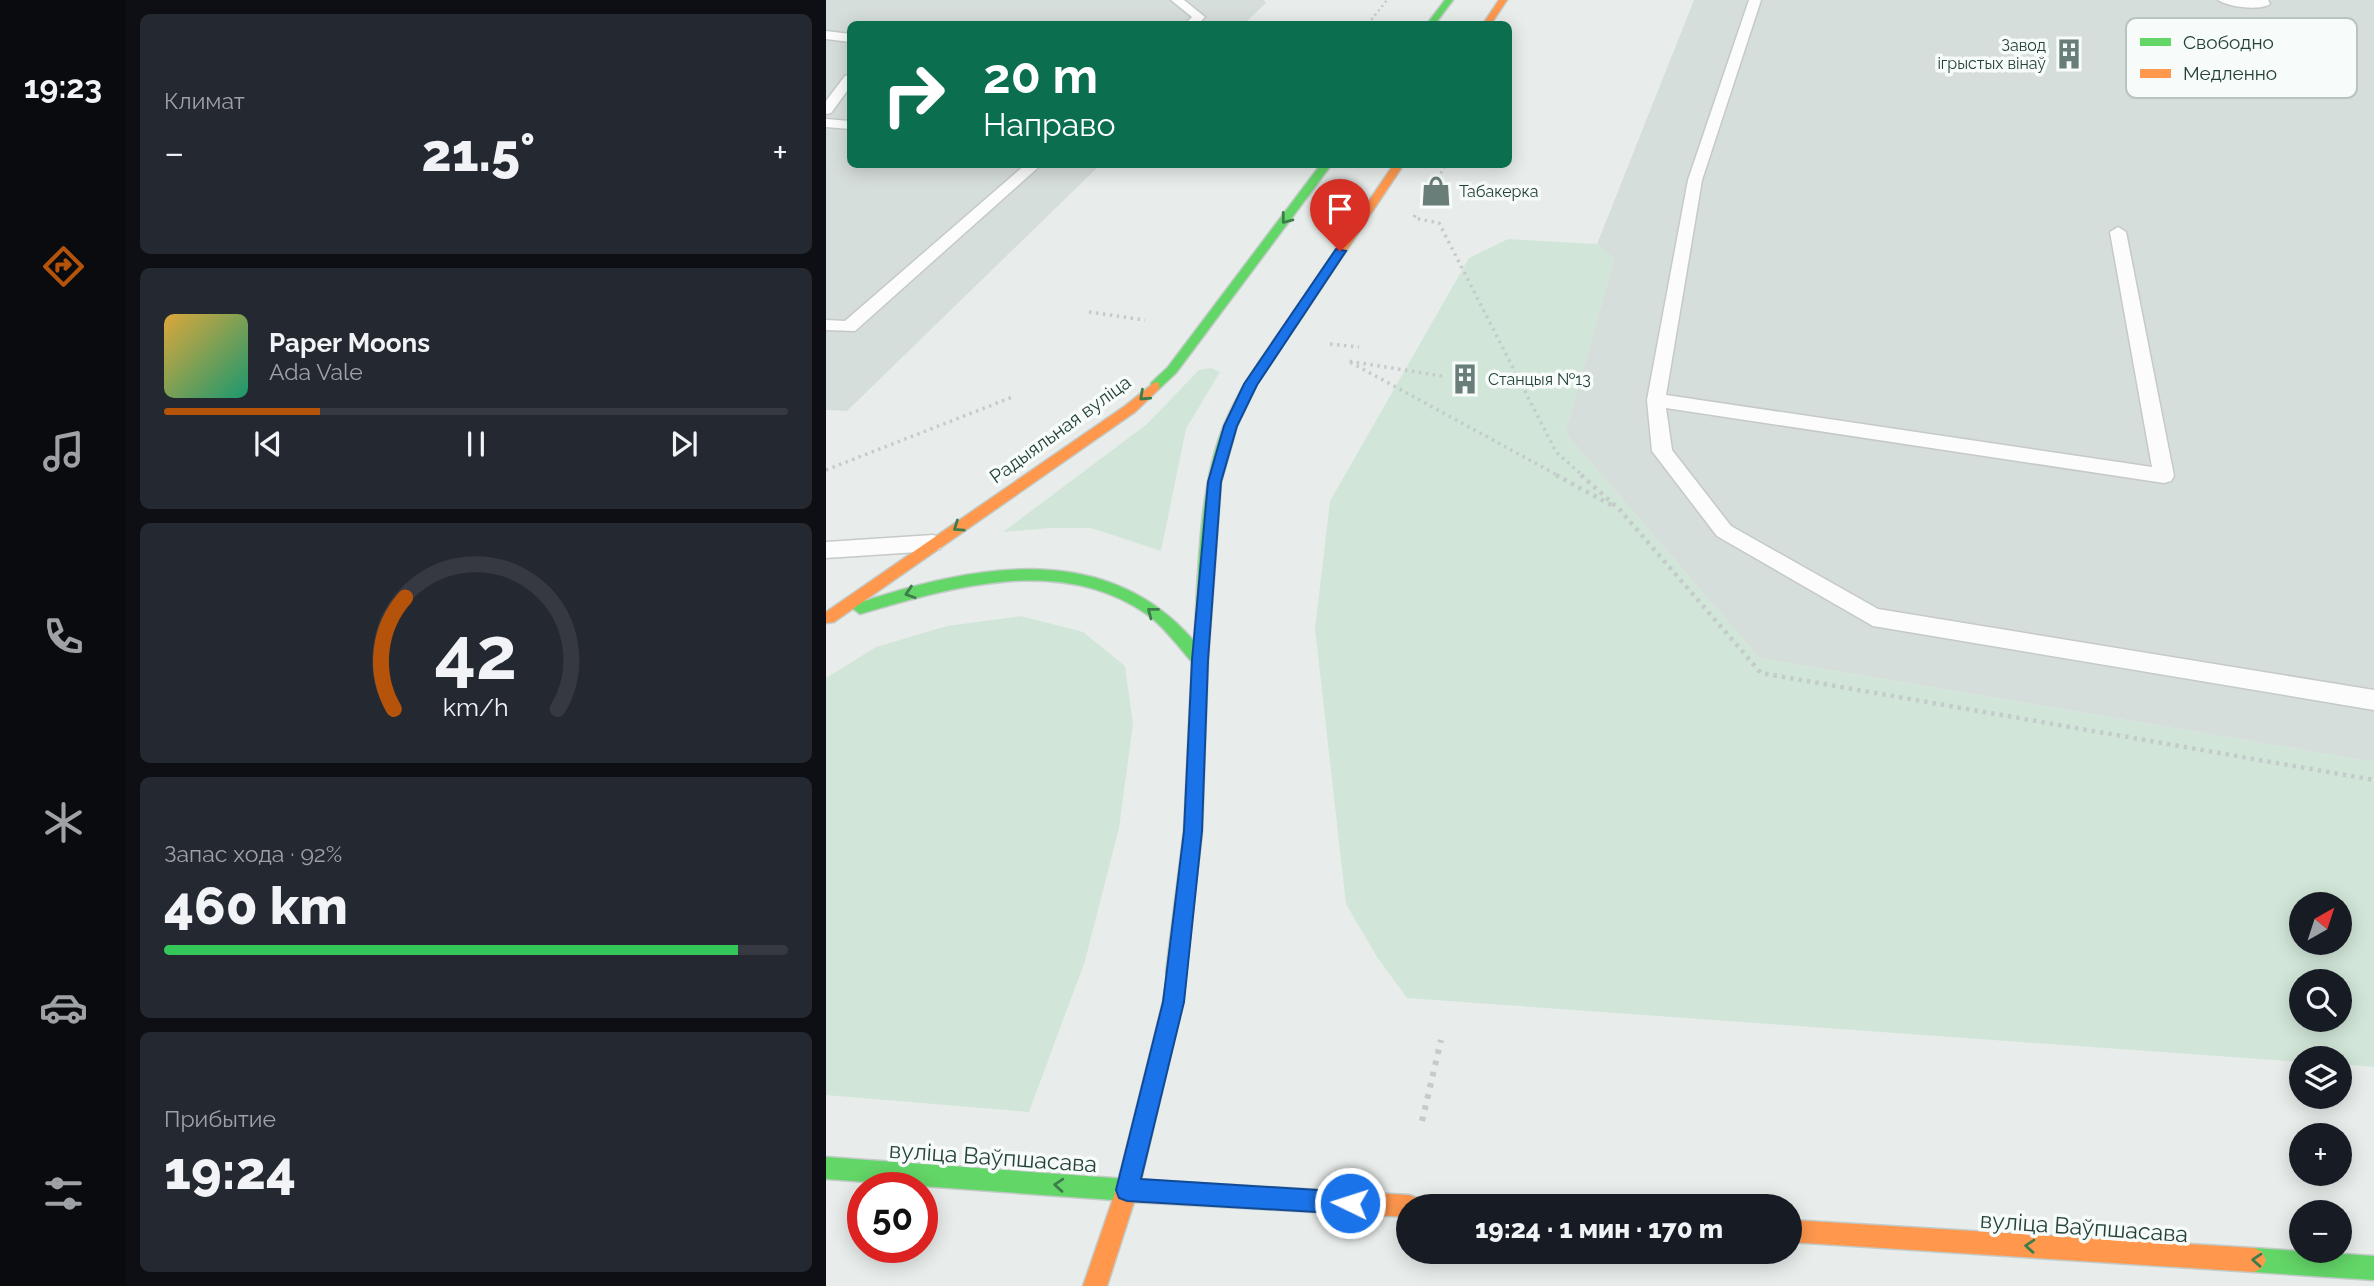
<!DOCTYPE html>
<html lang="ru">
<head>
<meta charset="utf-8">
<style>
  :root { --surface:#171b24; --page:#242831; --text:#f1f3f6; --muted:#9ea1a6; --line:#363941; --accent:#b45309 }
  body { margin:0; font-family:Raleway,sans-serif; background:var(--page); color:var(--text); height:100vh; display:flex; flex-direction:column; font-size:26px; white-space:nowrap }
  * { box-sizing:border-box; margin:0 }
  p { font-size:23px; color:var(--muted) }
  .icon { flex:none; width:38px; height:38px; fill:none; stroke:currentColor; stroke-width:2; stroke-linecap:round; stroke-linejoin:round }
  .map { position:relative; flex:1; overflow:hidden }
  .drawer { display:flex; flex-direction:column; gap:14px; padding:14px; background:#0d0f14; width:700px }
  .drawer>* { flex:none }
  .banner { position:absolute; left:21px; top:21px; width:665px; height:147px; border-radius:10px; box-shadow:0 4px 18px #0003; background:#0b6e4f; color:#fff; overflow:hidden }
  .needle { width:46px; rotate:39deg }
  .tools { position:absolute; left:1463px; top:892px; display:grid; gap:14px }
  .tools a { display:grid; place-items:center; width:63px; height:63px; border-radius:50%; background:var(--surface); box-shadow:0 4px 18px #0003; font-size:35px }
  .speed { position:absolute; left:21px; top:1172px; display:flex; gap:14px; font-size:35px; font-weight:700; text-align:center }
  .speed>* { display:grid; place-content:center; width:91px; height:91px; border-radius:50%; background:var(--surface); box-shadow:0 4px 18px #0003; line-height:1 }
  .speed .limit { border:10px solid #d22; background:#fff; color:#111 }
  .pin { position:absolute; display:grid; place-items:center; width:60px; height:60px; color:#fff; margin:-72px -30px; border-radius:50% 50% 50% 0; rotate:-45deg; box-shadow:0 0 7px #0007 }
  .pin .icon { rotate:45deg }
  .me { position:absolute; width:77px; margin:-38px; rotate:274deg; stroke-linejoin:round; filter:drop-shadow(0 0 5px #0008) }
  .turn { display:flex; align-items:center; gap:24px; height:147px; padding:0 21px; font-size:32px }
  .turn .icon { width:91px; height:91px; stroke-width:2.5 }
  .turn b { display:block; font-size:49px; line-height:60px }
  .big { font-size:52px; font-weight:800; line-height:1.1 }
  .drawer .widget { flex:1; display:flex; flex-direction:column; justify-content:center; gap:10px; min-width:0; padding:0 24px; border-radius:10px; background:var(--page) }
  .drawer .dial { align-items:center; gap:0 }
  .dial svg { height:182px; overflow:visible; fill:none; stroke:var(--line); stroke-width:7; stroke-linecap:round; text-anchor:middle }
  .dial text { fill:var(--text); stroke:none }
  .song { display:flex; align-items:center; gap:21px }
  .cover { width:84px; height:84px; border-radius:10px; background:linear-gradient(135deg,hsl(40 70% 55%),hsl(160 70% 35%)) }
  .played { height:7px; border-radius:4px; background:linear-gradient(90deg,var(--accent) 25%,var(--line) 25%) }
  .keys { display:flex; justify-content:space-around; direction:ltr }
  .heat { display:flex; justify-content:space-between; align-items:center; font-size:38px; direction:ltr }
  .charge { height:10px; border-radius:5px; background:linear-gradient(90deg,#34c759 92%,var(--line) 0) }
  .trip { position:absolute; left:570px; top:1194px; width:406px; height:70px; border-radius:35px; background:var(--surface); box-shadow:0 4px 18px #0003; font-weight:800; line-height:70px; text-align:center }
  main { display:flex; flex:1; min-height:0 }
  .tabs { display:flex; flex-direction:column; width:126px; justify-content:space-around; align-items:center; background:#090b0e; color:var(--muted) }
  .tabs .icon { width:49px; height:49px }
  .tabs .active { color:var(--accent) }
  .tabs b { font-size:32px; color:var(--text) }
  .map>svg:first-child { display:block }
  .built { fill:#d6dedb }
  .green { fill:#d1e6d8; fill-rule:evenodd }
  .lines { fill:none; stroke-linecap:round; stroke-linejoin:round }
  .lane-casing { stroke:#c5cac8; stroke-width:3 }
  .fast-casing { stroke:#c3cbc8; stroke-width:3 }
  .slow-casing { stroke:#c3cbc8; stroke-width:3 }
  .path-far3 { stroke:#c3ccca; stroke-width:2.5; stroke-dasharray:2 3.5; stroke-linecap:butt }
  .path-far2 { stroke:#c3ccca; stroke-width:3.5; stroke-dasharray:2.5 4.5; stroke-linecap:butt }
  .path-far1 { stroke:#c3ccca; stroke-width:4.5; stroke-dasharray:3.5 5; stroke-linecap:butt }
  .path { stroke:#c3ccca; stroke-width:6; stroke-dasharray:4.5 7; stroke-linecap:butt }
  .lane { fill:#fcfcfc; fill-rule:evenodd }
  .fast { fill:#63d668; fill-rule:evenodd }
  .slow { fill:#ff974d; fill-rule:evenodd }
  .oneway { stroke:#3d7d4c }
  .route { fill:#1a73e8; stroke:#114b97; stroke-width:2 }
  .labels { text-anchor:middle; stroke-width:7; stroke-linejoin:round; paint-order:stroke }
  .far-poi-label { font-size:16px; fill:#24423a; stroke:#f7fbf9; text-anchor:start }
  .street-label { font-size:19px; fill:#24423a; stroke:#f7fbf9 }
  .near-street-label { font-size:23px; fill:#24423a; stroke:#f7fbf9 }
  .key { fill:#f7fbf9; stroke:#b8c4c0; stroke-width:2 }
  .key-label { font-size:19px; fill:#24423a }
</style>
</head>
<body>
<main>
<nav class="tabs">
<b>19:23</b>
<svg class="icon active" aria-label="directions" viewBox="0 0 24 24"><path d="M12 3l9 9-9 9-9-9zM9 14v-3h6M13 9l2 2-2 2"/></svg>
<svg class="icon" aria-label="music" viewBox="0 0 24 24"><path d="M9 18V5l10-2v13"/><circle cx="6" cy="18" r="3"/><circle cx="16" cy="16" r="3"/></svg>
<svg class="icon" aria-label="phone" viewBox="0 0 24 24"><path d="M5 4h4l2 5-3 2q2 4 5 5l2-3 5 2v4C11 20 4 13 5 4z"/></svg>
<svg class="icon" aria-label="climate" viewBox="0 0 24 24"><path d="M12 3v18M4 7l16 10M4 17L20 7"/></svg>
<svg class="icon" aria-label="car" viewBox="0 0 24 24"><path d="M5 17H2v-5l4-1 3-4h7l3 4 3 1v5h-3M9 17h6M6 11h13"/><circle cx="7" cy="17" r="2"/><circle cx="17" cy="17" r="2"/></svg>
<svg class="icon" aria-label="filters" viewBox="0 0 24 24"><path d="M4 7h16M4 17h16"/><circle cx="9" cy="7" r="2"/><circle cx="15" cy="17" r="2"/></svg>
</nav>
<section class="drawer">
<div class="widget"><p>Климат</p>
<div class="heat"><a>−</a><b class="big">21.5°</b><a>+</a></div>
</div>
<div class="widget">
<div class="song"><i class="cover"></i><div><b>Paper Moons</b><p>Ada Vale</p></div></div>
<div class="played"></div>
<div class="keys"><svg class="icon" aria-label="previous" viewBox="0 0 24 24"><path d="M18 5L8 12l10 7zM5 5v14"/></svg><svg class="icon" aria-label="pause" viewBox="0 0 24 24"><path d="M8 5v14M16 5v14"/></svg><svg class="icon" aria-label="next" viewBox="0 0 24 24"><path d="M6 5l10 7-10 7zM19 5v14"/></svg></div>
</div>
<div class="widget dial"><svg viewBox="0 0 100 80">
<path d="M14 69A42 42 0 1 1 86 69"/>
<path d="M14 69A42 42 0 0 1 19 20" stroke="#b45309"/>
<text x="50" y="56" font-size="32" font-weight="700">42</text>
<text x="50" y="72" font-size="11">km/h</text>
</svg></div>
<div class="widget"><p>Запас хода · 92%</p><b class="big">460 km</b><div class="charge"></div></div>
<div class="widget"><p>Прибытие</p><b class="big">19:24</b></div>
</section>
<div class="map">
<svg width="1548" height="1286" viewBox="0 0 1548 1286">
  <rect width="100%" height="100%" fill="#e8edeb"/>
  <g class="built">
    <polygon points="0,0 438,0 440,3 418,24 24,24 24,164 274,165 21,411 0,410"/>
    <polygon points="868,0 1548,0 1548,762 933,658 739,433 788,259 771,244"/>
  </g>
  <g class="green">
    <path d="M682,239L771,244L788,259L739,433L933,658L1548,762V1067L1514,1064V1059H1475V1062L581,998L551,957L520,904L489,629L504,501L643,258ZM1475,905H1514V943H1475ZM1475,982H1514V1020H1475Z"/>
    <polygon points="385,368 394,372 360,429 335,551 265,528 224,528 177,532 321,424 373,370"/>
    <polygon points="195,616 257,632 299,666 307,724 293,828 259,961 203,1112 0,1095 0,678 50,647 121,626"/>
  </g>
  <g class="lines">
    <g class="lane-casing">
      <g id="lane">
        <polygon points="345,0 358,0 379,17 372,24 359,24 366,17"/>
        <polygon points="923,0 935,0 876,180 840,395 1326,467 1284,232 1292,227 1300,232 1348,476 1345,481 1338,483 840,408 846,450 905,526 1052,609 1548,690 1548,710 1047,626 891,536 826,451 821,400 862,180"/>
        <path d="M1392,0H1442L1444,4C1434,11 1402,7 1392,0Z"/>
        <polygon points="0,31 24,34 24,42 0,39"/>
        <polygon points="24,75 24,87 5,113 0,114 0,101 19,76"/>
        <polygon points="0,119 24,121 24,129 0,127"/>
        <polygon points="200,164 216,164 29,331 0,330 0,320 19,321"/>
        <polygon points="107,535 114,537 118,543 114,549 107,551 0,558 0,542"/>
      </g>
    </g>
    <g class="fast-casing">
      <g id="fast">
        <polygon points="619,0 627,0 609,24 601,24"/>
        <polygon points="495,164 506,164 350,373 333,389 325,389 325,383 342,367"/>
        <path d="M472,310L478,314L431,384L411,426L395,482L382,660L376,831L360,972L357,979L350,982L343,979L340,972L358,831L366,662C352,646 339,628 322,615C236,554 126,587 34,614L26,608L29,604C144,566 278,537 368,641C373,574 372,488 398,425C415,384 443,348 468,311Z"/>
        <polygon points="0,1157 301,1179 309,1182 312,1190 309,1198 301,1201 0,1179"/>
        <polygon points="1428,1248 1548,1256 1548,1280 1428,1272 1420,1268 1416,1260 1420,1252"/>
      </g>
    </g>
    <g class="slow-casing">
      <g id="slow">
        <polygon points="673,0 681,0 665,24 657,24"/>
        <polygon points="568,164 578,164 476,317 468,317 466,314"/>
        <polygon points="329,382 333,383 333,389 309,412 8,622 0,623 0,612 299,406"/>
        <polygon points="350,962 357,965 360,972 357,1002 315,1180 583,1195 591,1198 594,1206 583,1206 583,1217 308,1202 281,1286 257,1286 290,1190 337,1002 343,965"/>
        <polygon points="964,1220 1428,1248 1436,1252 1440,1260 1436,1268 1428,1272 964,1242"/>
      </g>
    </g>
    <g class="path-far3">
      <polyline points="542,24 561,0"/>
      <polyline points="612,178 620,164"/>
    </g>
    <g class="path-far2">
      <polyline points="589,215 588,218 613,223 730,452 757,476"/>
      <polyline points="263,312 319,320"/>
      <polyline points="504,344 533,347"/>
      <polyline points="616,376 522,361 733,476"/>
      <polyline points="0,470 189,396"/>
    </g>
    <g class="path-far1">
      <polyline points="730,475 787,506"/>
      <polyline points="755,475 794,510 935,673 1548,780"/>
    </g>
    <polyline class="path" points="596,1121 615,1040"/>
    <use href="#lane" class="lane"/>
    <use href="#fast" class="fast"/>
    <use href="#slow" class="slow"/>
  </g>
  <defs><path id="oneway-chevron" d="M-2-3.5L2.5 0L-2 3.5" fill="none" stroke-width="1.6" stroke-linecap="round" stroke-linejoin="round" transform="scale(1.75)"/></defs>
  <g class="oneway">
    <use href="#oneway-chevron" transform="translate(460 219) rotate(127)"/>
    <use href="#oneway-chevron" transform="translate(318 396) rotate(137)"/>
    <use href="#oneway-chevron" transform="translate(132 527) rotate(146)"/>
    <use href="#oneway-chevron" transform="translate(84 593) rotate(162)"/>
    <use href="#oneway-chevron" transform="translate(326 612) rotate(-142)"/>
    <use href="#oneway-chevron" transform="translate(233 1185) rotate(-176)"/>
    <use href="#oneway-chevron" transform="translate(1204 1246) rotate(-176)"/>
    <use href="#oneway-chevron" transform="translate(1431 1260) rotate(-176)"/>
  </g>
  <polygon class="route" points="510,249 520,251 431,385 411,426 395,482 382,660 376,831 358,1002 315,1179 524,1192 532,1195 536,1203 532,1211 524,1214 301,1201 293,1198 290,1190 337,1002 358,831 366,660 382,482 398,426 418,384"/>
  <defs>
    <g id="building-bare" transform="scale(2.415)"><path d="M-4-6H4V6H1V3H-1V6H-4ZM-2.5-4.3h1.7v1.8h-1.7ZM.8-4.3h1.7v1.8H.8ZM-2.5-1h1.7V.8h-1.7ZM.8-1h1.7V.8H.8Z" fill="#697e78" stroke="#f7fbf9" stroke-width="2.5" paint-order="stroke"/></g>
    <g id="shop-bare" transform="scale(2.415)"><path d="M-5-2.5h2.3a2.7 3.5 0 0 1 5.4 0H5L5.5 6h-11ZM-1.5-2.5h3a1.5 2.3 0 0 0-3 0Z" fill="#697e78" stroke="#f7fbf9" stroke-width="2.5" paint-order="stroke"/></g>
  </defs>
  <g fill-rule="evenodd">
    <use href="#building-bare" x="1243" y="54"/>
    <use href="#shop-bare" x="610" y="191"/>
    <use href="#building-bare" x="639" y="379"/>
  </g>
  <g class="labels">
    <g class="far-poi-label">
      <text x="1220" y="51" text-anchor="end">Завод<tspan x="1220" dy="18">ігрыстых вінаў</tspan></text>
      <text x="633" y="197">Табакерка</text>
      <text x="662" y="385">Станцыя №13</text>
    </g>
    <g class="street-label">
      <text transform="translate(234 429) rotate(-36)" y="7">Радыяльная вуліца</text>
    </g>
    <g class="near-street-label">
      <text transform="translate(167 1157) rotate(4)" y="8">вуліца Ваўпшасава</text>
      <text transform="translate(1258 1227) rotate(4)" y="8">вуліца Ваўпшасава</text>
    </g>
  </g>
  <rect x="1300" y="18" width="231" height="80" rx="10" class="key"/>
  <rect x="1314" y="38" width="31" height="8" fill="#63d668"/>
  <rect x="1314" y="69" width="31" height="9" fill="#ff974d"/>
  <g class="key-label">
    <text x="1357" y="49">Свободно</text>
    <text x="1357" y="80">Медленно</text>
  </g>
</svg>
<div class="tools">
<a><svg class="needle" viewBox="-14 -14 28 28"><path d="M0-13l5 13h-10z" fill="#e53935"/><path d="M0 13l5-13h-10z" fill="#9ea1a6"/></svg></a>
<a><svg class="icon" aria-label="search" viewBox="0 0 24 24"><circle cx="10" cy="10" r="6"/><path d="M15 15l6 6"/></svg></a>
<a><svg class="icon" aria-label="layers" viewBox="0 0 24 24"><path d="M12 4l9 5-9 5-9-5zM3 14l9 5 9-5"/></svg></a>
<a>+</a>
<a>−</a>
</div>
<div class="speed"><div class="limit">50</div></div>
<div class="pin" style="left:514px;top:251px;background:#d93025"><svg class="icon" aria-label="arrive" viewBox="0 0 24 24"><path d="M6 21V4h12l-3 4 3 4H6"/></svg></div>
<svg class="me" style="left:524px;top:1203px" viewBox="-20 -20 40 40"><circle r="17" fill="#1a73e8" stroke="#fff" stroke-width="3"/><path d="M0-11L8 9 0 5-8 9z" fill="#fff"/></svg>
<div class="trip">19:24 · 1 мин · 170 m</div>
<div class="banner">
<div class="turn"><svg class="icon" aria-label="right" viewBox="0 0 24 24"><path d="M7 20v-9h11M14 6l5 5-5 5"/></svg><div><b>20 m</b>Направо</div></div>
</div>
</div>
</main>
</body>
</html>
